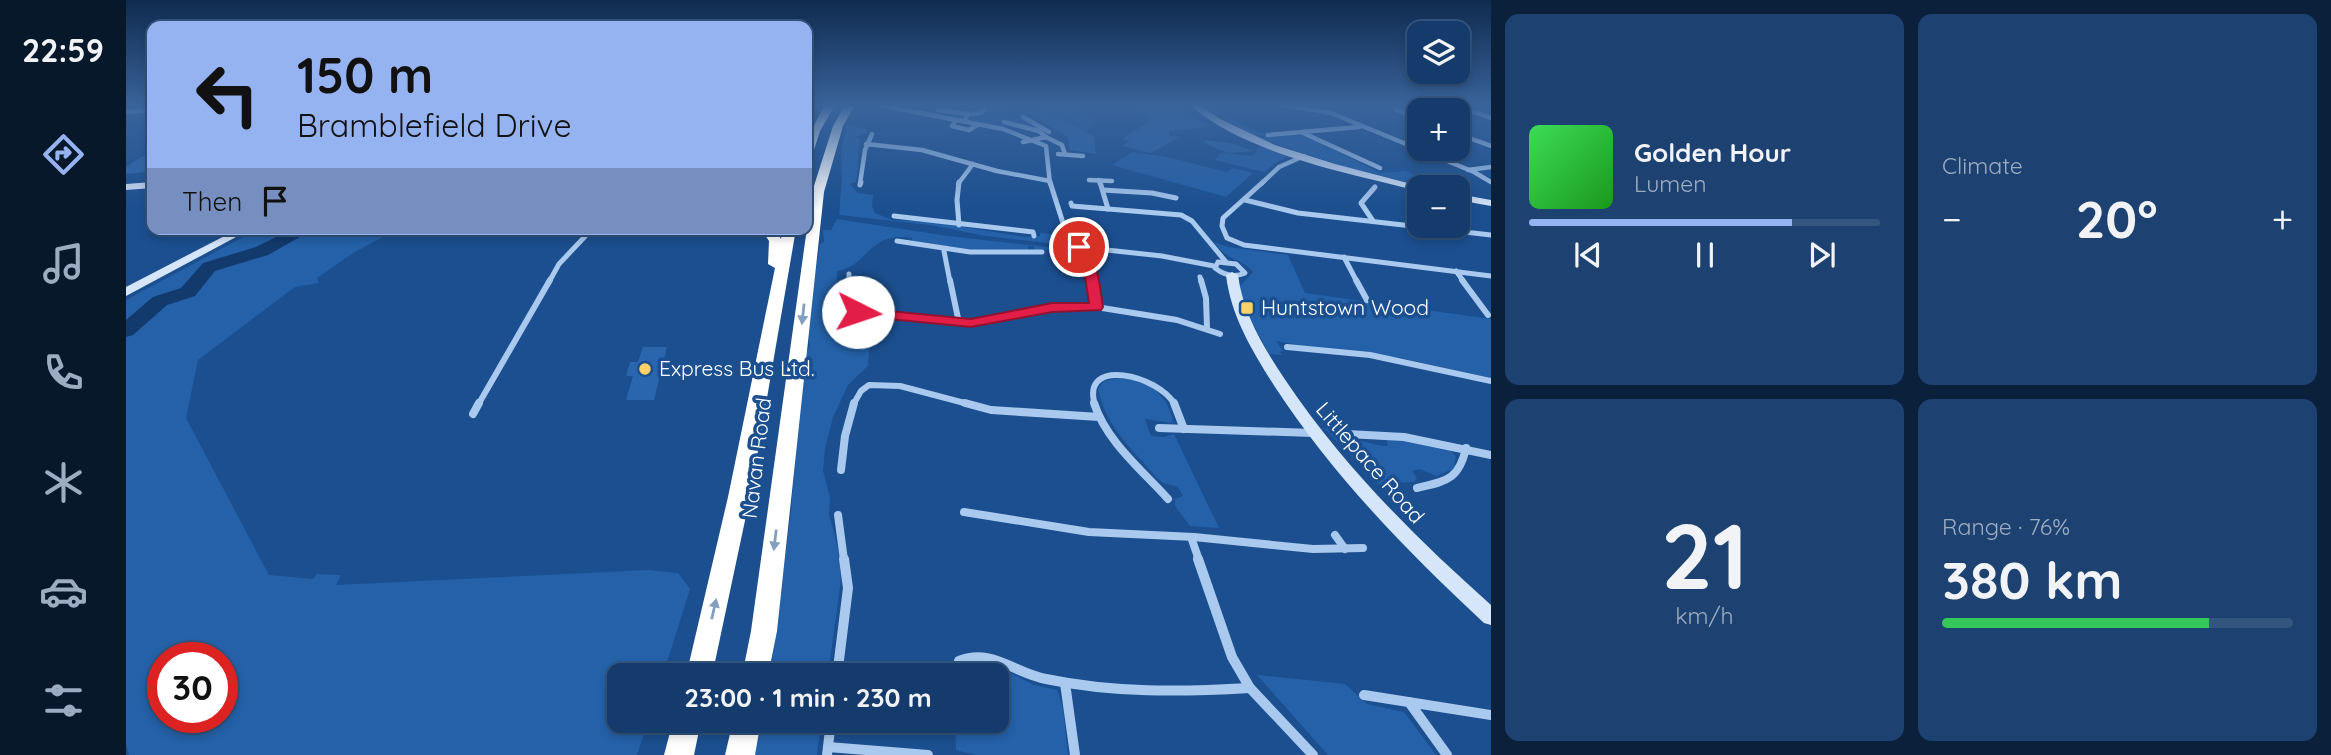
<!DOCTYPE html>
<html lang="en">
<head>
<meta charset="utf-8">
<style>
  :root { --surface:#143b6b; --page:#1d4271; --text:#f1f3f6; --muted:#9dadc1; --line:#33557e; --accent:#95b2f1 }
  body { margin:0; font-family:Quicksand,sans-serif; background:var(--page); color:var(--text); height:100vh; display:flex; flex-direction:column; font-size:26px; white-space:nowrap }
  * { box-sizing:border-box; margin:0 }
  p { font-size:23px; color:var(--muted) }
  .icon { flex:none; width:38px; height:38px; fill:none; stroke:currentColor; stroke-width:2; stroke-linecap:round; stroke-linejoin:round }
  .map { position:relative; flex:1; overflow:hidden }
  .side { display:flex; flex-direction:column; gap:14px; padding:14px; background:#0b203b; width:840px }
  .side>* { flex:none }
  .top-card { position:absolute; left:21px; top:21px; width:665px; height:214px; border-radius:14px; box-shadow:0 4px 10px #0003,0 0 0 2px var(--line); background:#95b2f1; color:#111; overflow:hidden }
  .fabs { position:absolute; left:1281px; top:21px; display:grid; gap:14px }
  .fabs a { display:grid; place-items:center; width:63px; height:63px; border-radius:14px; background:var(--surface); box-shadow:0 4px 10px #0003,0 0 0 2px var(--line); font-size:35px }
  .speed { position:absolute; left:21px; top:642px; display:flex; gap:14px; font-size:35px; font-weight:700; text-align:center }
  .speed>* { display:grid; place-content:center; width:91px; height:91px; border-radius:50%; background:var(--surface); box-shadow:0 4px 10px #0003,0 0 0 2px var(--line); line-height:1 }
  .speed .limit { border:10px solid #d22; background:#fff; color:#111 }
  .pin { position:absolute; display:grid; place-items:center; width:60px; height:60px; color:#fff; margin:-30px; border:4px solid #fff; border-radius:50%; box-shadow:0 2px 7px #0007 }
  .me { position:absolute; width:77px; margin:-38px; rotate:94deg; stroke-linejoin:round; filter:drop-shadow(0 0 5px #0008) }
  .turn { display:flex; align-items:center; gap:24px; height:147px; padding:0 35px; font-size:32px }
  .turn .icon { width:91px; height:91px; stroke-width:2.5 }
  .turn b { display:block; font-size:49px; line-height:60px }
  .then { display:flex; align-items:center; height:66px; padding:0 35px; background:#0003; gap:14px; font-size:26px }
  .big { font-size:52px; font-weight:700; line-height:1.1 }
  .side .widget { flex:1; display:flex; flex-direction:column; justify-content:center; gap:10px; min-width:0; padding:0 24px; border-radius:14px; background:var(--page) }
  .side .dial { align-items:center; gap:0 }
  .dial b { font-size:91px; line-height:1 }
  .song { display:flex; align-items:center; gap:21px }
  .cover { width:84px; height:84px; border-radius:10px; background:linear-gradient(135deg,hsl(130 70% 55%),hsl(120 70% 35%)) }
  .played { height:7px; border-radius:4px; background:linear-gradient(90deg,var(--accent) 75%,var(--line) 75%) }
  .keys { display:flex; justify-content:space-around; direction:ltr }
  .heat { display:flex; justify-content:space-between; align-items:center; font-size:38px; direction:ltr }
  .charge { height:10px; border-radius:5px; background:linear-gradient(90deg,#34c759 76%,var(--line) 0) }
  .side .tiles { flex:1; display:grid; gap:14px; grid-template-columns:repeat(2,1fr) }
  .trip { position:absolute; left:481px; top:663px; width:402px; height:70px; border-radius:14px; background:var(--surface); box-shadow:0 4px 10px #0003,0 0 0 2px var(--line); font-weight:700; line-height:70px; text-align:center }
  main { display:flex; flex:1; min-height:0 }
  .dock { display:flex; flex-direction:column; width:126px; justify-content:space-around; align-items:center; background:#08182b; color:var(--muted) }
  .dock .icon { width:49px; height:49px }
  .dock .selected { color:var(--accent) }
  .dock b { font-size:32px; color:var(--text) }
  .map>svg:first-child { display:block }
  .green { fill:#2461a8; fill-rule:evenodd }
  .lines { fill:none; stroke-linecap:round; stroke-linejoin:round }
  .river { fill:#123a6d; fill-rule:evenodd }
  .building { fill:#2a66ad }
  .street-far4 { stroke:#a9c9ee; stroke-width:4.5 }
  .street-far3 { stroke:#a9c9ee; stroke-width:5 }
  .street-far2 { stroke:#a9c9ee; stroke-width:6 }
  .street-far1 { stroke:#a9c9ee; stroke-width:8 }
  .street { stroke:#a9c9ee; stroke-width:10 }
  .secondary { fill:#d6e6fa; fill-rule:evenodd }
  .highway { fill:#fff; fill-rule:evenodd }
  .oneway { fill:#829ec1 }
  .route { fill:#e11d48; stroke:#92132f; stroke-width:2 }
  .poi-dot { fill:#ffd166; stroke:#1b4f8f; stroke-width:2.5 }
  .labels { text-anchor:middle; stroke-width:7; stroke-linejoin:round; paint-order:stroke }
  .poi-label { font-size:21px; fill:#fff; stroke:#1b4f8f; text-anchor:start }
  .street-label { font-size:21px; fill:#fff; stroke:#1b4f8f }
</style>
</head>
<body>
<main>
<nav class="dock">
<b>22:59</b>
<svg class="icon selected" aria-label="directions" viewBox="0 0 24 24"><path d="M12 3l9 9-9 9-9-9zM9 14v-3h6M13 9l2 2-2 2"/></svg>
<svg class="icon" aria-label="music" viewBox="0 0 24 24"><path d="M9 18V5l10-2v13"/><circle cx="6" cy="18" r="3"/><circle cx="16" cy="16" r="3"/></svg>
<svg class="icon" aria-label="phone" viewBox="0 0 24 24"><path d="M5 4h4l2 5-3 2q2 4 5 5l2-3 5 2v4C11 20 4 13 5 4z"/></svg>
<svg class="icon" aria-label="climate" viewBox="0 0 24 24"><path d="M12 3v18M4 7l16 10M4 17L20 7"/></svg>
<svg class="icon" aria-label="car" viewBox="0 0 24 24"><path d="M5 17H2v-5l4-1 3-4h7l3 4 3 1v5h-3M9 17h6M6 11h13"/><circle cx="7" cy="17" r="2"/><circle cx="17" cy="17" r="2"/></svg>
<svg class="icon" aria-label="filters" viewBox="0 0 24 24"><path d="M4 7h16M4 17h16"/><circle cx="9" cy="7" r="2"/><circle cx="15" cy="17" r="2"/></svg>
</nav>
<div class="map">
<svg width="1365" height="755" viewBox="0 0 1365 755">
  <rect width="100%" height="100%" fill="#1b4f8f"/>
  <g class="green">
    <path d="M863,105H885L882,106L886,111L879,112L881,115C898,115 898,124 912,128L875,121L872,123L883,126L862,125L805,114L810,111C828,113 853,123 863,105Z"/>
    <polygon points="920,105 948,105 972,124 963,127 961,131"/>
    <path d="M1073,105H1082L1132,133L1177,135L1255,173L1279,171L1318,187H1302L1215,166L1136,139L1138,137C1132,134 1129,135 1122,134C1106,131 1085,115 1073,105Z"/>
    <path d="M721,125L742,129L739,134L728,137L734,139C731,154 733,168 730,182L724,184L732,193L747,195L746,206L749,213L766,220L806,222L899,237L914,236V233L933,235L939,245L860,236L804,225L713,215L716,179L715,151Z"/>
    <polygon points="1137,147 1162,157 1151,162 1138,172 1089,160 1095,153 1127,156 1132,150 1129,148"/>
    <polygon points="1006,152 1041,157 1101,172 1107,168 1127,173 1100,197 986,165"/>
    <path d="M711,219L822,236L938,249L908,250V246H902V250L860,252L786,241V238C742,231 742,267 711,271C711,299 714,317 745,320L742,366L722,385L707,417L699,449L697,471L704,497L703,515L712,548L715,579L702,675L644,676L665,511L678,357L684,346C678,328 691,267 694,244L698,241L697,230H705Z"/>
    <path d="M132,229H272L227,253L191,278L193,283L169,287L72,360L60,418L143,575L187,579L191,574L215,575L210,585L522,570L552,573L564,589L537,675L494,676V721H522L511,755H3L0,745V300ZM37,658H96V718H37Z"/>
    <path d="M1088,242L1102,247L1162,255L1179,293L1365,319V378L1275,358L1173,345L1150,341L1157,351L1154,352L1156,355L1143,354L1117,305L1114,286L1127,272C1114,257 1103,263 1088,242Z"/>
    <path d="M996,378C1022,378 1044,397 1047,423L1019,419L1025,436L1037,437L1048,434L1093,528L1064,526L1049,506V499L1057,496L1052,487L1037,483L1031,478C1007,450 979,426 972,389L978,381Z"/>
    <path d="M1198,428L1210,431L1218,439C1235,438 1246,446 1262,446L1260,439L1266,438L1325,451L1330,457L1327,469L1310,476L1294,469L1286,471L1291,478L1288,482L1252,484Z"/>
    <polygon points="869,665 908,685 931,690 937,708 942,755 849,755 830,750 829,721 872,721 872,676 827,674 847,674 858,666"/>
    <polygon points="1131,675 1219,684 1241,704 1278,712 1310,755 1202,755"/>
    <polygon points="636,721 695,721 691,755 629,755"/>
  </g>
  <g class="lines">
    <polygon class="river" points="166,229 188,229 142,255 89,271 69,296 41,305 7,335 0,337 0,320 27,297 55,288 77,263 130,247"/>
  </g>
  <g class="building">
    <polygon points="1008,105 1051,105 1085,127 1043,131 1043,136 1054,137 1025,153 997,146 1004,141 996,139 1024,121 1015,114 1022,114"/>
    <polygon points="923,109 968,136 970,154 944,150 942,137 900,113"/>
    <polygon points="1079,140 1109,144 1127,151 1102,153 1078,143"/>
    <polygon points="26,156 26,169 22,172 0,174 0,167 15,157"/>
    <polygon points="517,347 541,347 528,400 500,400 507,376 500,376 504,362 512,362"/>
  </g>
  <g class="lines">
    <g class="street-far4">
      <polyline points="754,105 877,129 920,146 924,184"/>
      <polyline points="1157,105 1205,113 1348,172 1365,182"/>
      <polyline points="1328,105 1365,118"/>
      <polyline points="1269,109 1293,119"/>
      <polyline points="812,110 842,114"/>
      <polyline points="0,112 26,110"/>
      <polyline points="897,117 923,132"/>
      <polyline points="840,118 842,114 855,113 859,108"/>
      <polyline points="830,120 826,126 843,130 853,124"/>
      <polyline points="878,122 913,131 920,137 897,142"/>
      <polyline points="1175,132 1254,168"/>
      <polyline points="1332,134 1365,146"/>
      <polyline points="1142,135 1233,127"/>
      <polyline points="920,137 936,145 939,154"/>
      <polyline points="740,144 796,150 871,171 924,181"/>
      <polyline points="932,154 957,156"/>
      <polyline points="1342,170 1365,167"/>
      <polyline points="963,180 986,181"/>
      <polyline points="973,180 974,184"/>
      <polyline points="734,184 739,150 746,134"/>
      <polyline points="832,184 847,164"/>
      <polyline points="1135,184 1153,167 1178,156"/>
    </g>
    <g class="street-far3">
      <polyline points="924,182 937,223 958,255 967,282"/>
      <polyline points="974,182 982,209"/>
      <polyline points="1137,182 1097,218 1096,226 1101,238 1118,245 1365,276"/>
      <polyline points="734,185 735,182"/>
      <polyline points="977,190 1026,193 1050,198"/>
      <polyline points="1119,200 1172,213 1365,235"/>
      <polyline points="945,203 946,206 1055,215 1066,221 1100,262"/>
      <polyline points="768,216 907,232 908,236"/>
      <polyline points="1247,221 1235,203 1249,187"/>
      <polyline points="833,225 831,200 833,182"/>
      <polyline points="771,241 844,252 916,252"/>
      <polyline points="953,247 1036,256 1088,266"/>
      <polyline points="818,251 824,282"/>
      <polyline points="1218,257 1231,282"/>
      <path d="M1092,262L1110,264L1119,273C1108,278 1098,275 1089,268Z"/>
      <polyline points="1330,271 1338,282"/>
      <polyline points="723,274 723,282"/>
      <polyline points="1074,277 1075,282"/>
      <polyline points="423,282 433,264 466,229"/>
    </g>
    <g class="street-far2">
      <polyline points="723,280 723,304 732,312 845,323 926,308 970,307 1051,320 1094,334"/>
      <polyline points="824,280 833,323"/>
      <polyline points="966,280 970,307"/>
      <polyline points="1075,280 1080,298 1081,328"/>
      <polyline points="1230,280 1241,300"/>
      <polyline points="1336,280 1362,315"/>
      <polyline points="1161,347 1244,355 1365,381"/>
      <polyline points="352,405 424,280"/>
      <polyline points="727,405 735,391 743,385 774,386 846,405"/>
      <path d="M969,405C954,356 1033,375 1049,405"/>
    </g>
    <g class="street-far1">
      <polyline points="839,403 865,410 973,417"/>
      <path d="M968,403C980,441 1016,470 1042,499"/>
      <polyline points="1048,403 1058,429"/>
      <polyline points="347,414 353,403"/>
      <polyline points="1033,428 1187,433"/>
      <polyline points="1221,434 1278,437 1365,455"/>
      <polyline points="715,470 719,436 728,403"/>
      <path d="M1291,488C1320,481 1333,480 1340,448"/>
      <polyline points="838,512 963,532 1068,537 1187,549 1237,548"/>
      <polyline points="712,515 718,560"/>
      <polyline points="1209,535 1219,549"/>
      <polyline points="1065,537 1073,560"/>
    </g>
    <g class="street">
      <polyline points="1072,559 1106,657 1124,688 1187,755"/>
      <path d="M833,661C866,648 888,673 920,679C987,693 1055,692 1124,688"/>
      <polyline points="711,676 722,588 718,559"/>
      <polyline points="939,683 949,755"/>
      <polyline points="1238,695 1365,715"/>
      <polyline points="1283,702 1321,755"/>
      <polyline points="702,747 802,755"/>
      <polyline points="701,755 705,721"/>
    </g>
    <g class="secondary">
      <path d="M1064,105H1073L1094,119L1149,145L1209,164L1297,187H1293V191C1222,173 1120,154 1064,105Z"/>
      <polygon points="26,182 26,188 0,190 0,184"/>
      <polygon points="1332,194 1365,200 1365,206 1332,200"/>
      <polygon points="112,229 125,229 0,296 0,287"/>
      <path d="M1106,272L1112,275C1117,314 1138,348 1160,381C1217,466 1289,537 1365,605V625L1358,623C1281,551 1207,476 1149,387C1127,352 1105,317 1100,275Z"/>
    </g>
    <g class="highway">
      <path d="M699,105H709L694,131L686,156L681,159C681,137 688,124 699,105Z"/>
      <polygon points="719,105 729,105 717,126 698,192 651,631 642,676 616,676 625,631 686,192 707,126"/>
      <polygon points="635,229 649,229 655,239 657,229 670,229 624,497 586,676 560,676 602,497 649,268 642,264 643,241"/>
      <polygon points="547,721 575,721 568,755 538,755"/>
      <polygon points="607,721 635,721 629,755 599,755"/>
    </g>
  </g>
  <defs><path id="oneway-solid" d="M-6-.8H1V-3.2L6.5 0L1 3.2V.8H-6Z" transform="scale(1.75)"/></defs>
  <g class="oneway">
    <use href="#oneway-solid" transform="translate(677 314) rotate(96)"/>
    <use href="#oneway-solid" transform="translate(649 540) rotate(97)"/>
    <use href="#oneway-solid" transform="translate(588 609) rotate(-77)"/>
  </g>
  <linearGradient id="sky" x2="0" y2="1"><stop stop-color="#0f2b4f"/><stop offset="0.5" stop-color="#39639b"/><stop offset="1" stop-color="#39639b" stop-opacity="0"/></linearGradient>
  <rect width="1365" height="211" fill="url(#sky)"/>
  <path class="route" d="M953,243C972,251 974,289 977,307L975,310L926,312L845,327L732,316L725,312L732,308L845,319L926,303H963L958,271L947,247Z"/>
  <g class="poi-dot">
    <rect x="1114" y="301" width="14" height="14" rx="3.5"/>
    <circle cx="519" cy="369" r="7"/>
  </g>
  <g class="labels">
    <g class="poi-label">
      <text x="1135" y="315">Huntstown Wood</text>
      <text x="533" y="376">Express Bus Ltd.</text>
    </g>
    <g class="street-label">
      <text transform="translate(631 458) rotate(-83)" y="7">Navan Road</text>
      <text transform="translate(1244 463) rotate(49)" y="7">Littlepace Road</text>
    </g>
  </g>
</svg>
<div class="fabs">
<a><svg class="icon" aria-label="layers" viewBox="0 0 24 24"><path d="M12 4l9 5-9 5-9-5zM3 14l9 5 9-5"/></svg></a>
<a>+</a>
<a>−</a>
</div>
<div class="speed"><div class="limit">30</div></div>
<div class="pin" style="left:953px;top:247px;background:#d93025"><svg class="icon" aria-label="arrive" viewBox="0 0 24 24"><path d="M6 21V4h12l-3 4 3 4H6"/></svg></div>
<svg class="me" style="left:732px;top:312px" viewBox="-20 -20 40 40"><circle r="19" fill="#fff"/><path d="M0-13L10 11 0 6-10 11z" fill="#e11d48"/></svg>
<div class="trip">23:00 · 1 min · 230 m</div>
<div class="top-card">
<div class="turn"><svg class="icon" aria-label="left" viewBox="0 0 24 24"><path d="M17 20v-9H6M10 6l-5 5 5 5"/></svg><div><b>150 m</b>Bramblefield Drive</div></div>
<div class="then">Then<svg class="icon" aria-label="arrive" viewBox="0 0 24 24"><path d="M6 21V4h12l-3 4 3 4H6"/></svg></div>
</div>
</div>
<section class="side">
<div class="tiles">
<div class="widget">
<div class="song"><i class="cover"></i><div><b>Golden Hour</b><p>Lumen</p></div></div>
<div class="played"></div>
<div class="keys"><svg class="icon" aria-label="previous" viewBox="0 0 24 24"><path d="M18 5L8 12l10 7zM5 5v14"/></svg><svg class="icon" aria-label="pause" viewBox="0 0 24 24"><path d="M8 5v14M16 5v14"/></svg><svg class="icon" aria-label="next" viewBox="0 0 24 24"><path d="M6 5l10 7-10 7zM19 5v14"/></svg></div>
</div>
<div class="widget"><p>Climate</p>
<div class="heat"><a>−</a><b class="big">20°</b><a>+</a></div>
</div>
<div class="widget dial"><b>21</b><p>km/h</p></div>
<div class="widget"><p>Range · 76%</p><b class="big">380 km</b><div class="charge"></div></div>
</div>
</section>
</main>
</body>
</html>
